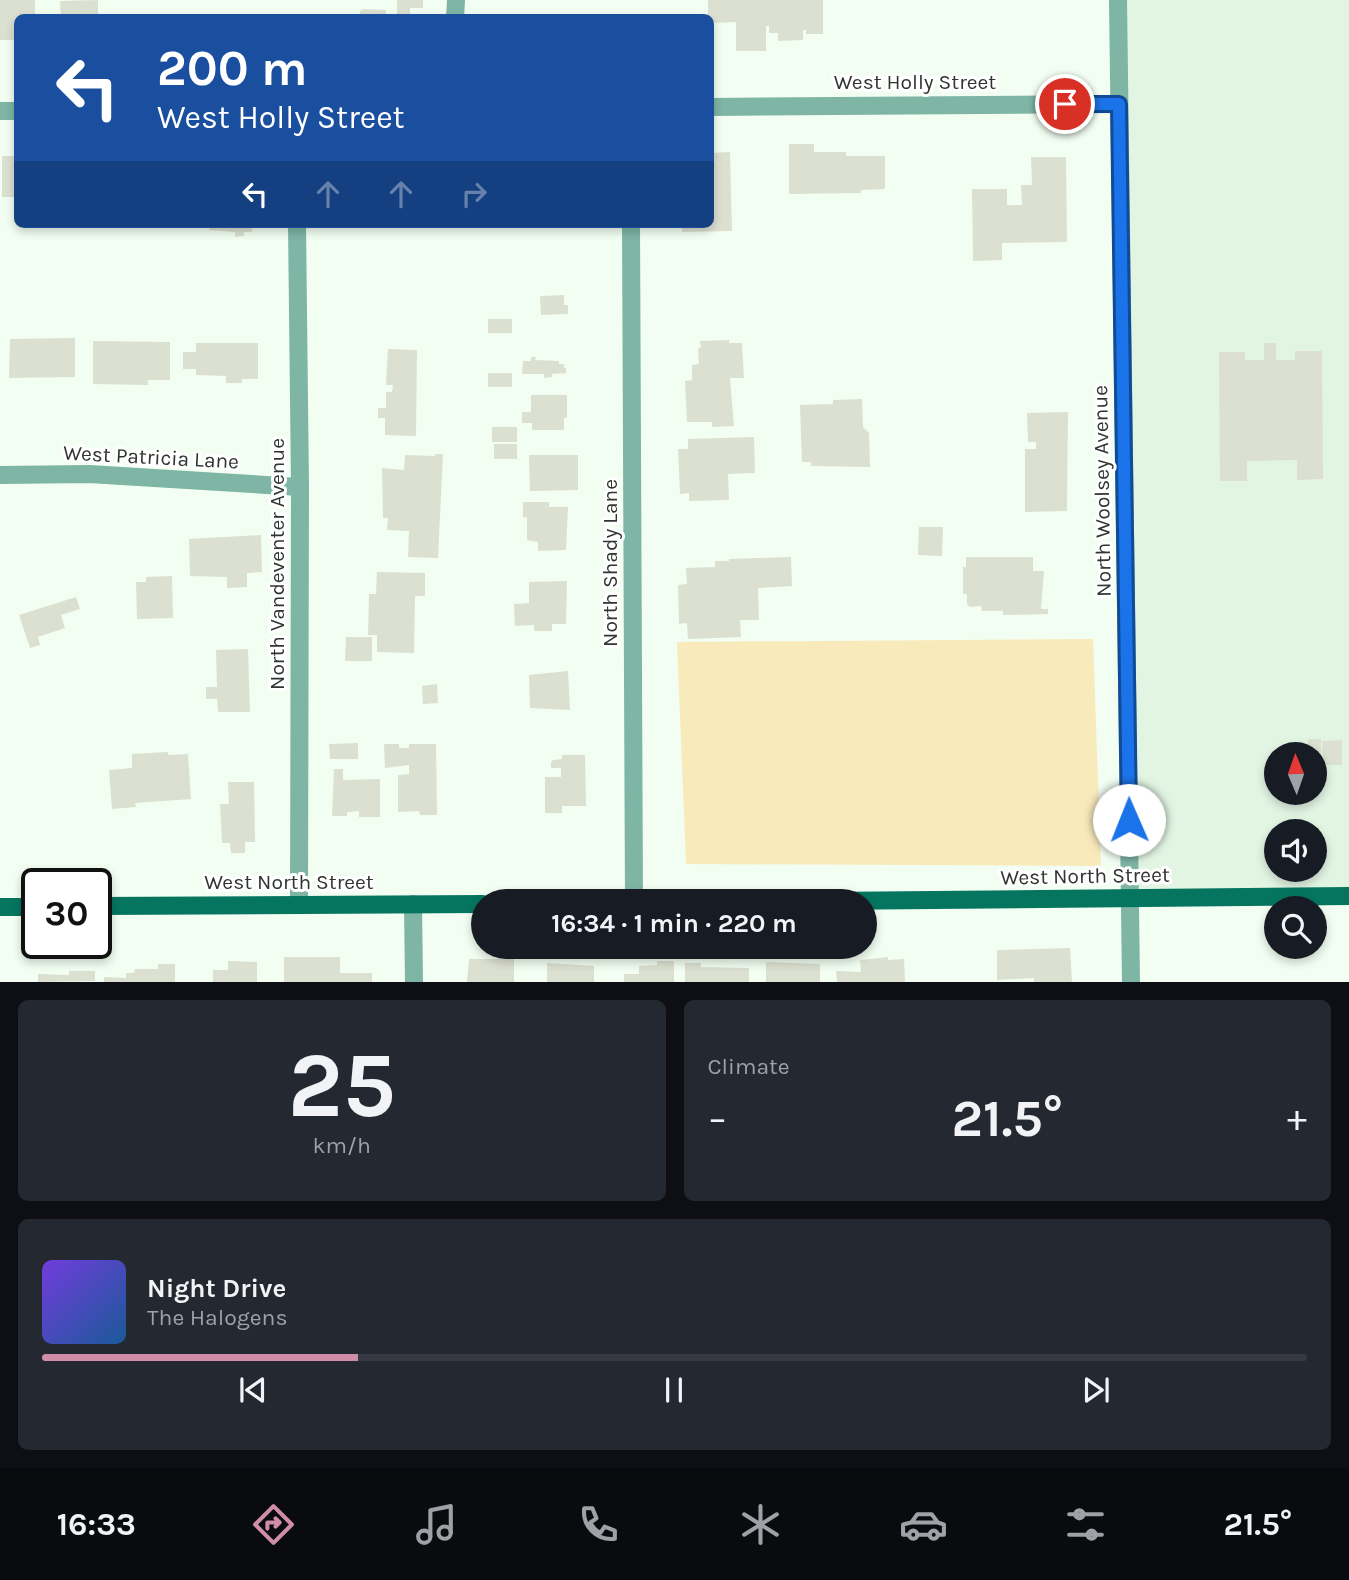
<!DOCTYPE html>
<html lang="en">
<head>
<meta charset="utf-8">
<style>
  :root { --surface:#171b24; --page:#242831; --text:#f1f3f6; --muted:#9ea1a6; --line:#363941; --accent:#cf8da7 }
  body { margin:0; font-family:Karla,sans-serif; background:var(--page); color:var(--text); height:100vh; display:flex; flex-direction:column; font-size:26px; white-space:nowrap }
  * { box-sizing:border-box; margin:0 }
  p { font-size:23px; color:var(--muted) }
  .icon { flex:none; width:38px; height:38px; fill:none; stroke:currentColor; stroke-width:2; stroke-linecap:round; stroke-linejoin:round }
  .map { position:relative; height:982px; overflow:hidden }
  .sheet { display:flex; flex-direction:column; gap:18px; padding:18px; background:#0d0f14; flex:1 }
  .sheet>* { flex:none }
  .banner { position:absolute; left:14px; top:14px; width:700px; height:214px; border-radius:10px; box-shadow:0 4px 10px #0003; background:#1a4fa0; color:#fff; overflow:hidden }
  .needle { width:46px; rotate:358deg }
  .buttons { position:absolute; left:1264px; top:742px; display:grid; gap:14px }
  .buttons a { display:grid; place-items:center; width:63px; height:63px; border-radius:50%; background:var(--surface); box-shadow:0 4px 10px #0003; font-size:35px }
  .speed { position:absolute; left:21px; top:868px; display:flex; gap:14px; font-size:35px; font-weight:700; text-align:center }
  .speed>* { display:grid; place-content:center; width:91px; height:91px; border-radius:50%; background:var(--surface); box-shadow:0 4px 10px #0003; line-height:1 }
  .speed .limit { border:4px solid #111; border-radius:10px; background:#fff; color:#111 }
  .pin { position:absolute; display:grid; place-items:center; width:60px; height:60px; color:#fff; margin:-30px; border:4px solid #fff; border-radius:50%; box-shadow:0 2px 7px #0007 }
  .me { position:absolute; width:77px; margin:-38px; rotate:359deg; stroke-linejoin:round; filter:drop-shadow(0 0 5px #0008) }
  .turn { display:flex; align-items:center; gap:24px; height:147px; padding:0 28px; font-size:32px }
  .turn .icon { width:91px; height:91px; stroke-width:2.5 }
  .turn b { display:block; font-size:49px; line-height:60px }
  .lanes { display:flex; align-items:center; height:66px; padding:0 28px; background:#0003; justify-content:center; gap:35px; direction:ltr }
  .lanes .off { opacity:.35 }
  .big { font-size:52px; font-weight:700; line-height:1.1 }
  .sheet .widget { flex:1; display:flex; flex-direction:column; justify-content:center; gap:10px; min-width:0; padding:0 24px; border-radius:10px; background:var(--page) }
  .sheet .dial { align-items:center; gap:0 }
  .dial b { font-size:91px; line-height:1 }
  .song { display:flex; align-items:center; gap:21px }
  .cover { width:84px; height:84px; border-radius:10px; background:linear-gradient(135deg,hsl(260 70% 55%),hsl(210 70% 35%)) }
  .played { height:7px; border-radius:4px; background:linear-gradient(90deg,var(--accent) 25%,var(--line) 25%) }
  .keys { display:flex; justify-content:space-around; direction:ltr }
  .heat { display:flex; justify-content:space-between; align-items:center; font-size:38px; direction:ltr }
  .sheet .tiles { flex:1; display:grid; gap:18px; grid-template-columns:1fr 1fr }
  .widget:last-child { grid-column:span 2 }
  .trip { position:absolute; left:471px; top:889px; width:406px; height:70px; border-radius:35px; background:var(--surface); box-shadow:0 4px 10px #0003; font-weight:700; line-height:70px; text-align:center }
  .dock { display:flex; height:112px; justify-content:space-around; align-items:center; background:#090b0e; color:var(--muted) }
  .dock .icon { width:49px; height:49px }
  .dock .active { color:var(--accent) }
  .dock b { font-size:32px; color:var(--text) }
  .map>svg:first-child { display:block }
  .built { fill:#e2f5e3; fill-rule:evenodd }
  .green { fill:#f9eabc }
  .building { fill:#dce0d0 }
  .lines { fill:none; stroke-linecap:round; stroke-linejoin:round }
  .minor { stroke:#7eb5a5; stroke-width:18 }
  .major { stroke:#057560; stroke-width:18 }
  .route-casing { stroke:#114b97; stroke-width:18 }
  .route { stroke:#1a73e8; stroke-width:12 }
  .labels { text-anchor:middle; stroke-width:6; stroke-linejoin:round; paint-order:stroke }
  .street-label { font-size:21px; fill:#303531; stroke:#fff }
</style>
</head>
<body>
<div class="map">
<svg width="1349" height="982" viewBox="0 0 1349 982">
  <rect width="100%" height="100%" fill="#f2fef2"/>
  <path class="built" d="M1118,0H1349V896L1130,899ZM1276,754H1314V793H1276ZM1276,831H1314V870H1276Z"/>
  <polygon class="green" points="1093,639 1101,866 686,864 677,642"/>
  <g class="building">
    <polygon points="0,0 35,0 35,18 18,18 18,40 0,40"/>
    <polygon points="98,0 98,18 61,18 60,1"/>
    <polygon points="397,0 423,0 423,8 410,8 410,18 397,18"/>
    <polygon points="708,0 823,0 823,34 806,34 806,30 803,30 803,40 778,41 778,33 769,33 769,26 766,26 766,51 736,51 736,22 710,23 710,18 708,18"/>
    <polygon points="363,9 386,10 386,18 360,18 360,11"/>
    <polygon points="789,144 814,144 814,152 846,152 846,156 885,156 885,189 861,190 861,193 789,194"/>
    <polygon points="730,152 732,231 682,232 682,224 710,224 710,153"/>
    <rect x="2" y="156" width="16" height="41"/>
    <polygon points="1031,157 1066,157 1067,242 1002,243 1002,260 973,261 972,189 1007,189 1007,205 1022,205 1021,185 1032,185"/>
    <polygon points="209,224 252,224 252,232 244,232 244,236 235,237 235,232 209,230"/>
    <polygon points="564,295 564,305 568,305 568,314 541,315 540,296"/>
    <rect x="488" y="319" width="24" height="14"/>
    <polygon points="75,338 75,377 9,378 10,339"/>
    <polygon points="729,340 729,343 742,343 744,378 730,378 734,426 712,427 712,422 687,422 685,381 692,380 692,365 699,364 698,348 701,348 700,341"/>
    <polygon points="93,341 170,342 170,380 148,380 148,385 93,384"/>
    <polygon points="196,343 258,343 258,379 242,379 242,383 226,383 226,376 196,375 196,369 183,369 183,352 196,352"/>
    <polygon points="1264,343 1276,343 1276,360 1295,360 1295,351 1322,351 1323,479 1297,480 1297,460 1247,461 1247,481 1220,481 1219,352 1245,352 1245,360 1264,360"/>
    <polygon points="388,349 417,350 416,436 385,435 385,418 378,418 378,408 386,408 386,392 392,392 393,385 386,385"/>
    <polygon points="531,357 536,357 535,360 559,361 559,364 564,364 564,368 566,368 566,373 552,374 552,377 544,378 544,374 522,374 523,361 531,361"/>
    <rect x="488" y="373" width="24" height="14"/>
    <polygon points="531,395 567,395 567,418 564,418 564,430 532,430 532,423 522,423 522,412 531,412"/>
    <polygon points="862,399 863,427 869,433 870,467 811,466 811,462 802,462 800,405 833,404 833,400"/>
    <polygon points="1068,412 1067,511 1025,512 1025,449 1036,449 1036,442 1028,442 1027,413"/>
    <rect x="492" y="427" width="25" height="15"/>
    <polygon points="754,437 755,473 728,474 729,500 689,501 689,493 680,494 678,449 688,449 688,439"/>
    <rect x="494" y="444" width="23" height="15"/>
    <polygon points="435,454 443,454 438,558 408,557 409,531 387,530 388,518 383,518 382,468 404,470 405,455 435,456"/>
    <polygon points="529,455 578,455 578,490 530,491"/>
    <polygon points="523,502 549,502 549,507 568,507 566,550 538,551 538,542 527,540 527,517 523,518"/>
    <polygon points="919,527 943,527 942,556 918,555"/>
    <polygon points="261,535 262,572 247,573 247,587 227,588 227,577 190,576 189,539"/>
    <polygon points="791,557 792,586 758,588 759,620 740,620 741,637 688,639 687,623 679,624 678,585 687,584 686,568 715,567 715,561 729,561 729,559"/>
    <polygon points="966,557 1033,557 1033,571 1044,571 1041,609 1048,609 1048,614 1003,615 1003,611 982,611 981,606 970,607 967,604 967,594 963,594 963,567 966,567"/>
    <polygon points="377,572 425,573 425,596 415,596 414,653 377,652 377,635 368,635 369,594 376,594"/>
    <polygon points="172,576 173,618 137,619 136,582 146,582 146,577"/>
    <polygon points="567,581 566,624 552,624 552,631 534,631 534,625 515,626 514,604 529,603 529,582"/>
    <polygon points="76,597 80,609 61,615 65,628 38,637 40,645 30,648 19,615"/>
    <polygon points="346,637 372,637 372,661 345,661"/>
    <polygon points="248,649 250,712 218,712 217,699 206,699 206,687 217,687 216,650"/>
    <polygon points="568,671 570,710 530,708 529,675"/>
    <polygon points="437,684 438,703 423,704 422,686"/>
    <polygon points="1308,739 1321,739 1321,760 1314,760 1314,754 1308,754"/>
    <polygon points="1342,740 1342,765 1323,765 1322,741"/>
    <polygon points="358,743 358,759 330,759 329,744"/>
    <polygon points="384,744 399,744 399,748 409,748 409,744 436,744 437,815 420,815 419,811 398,812 398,775 409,774 409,765 385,768"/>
    <polygon points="168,752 168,755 188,754 191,799 135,803 136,807 112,809 109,770 132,768 132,754"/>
    <polygon points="562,755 585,755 586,806 562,806 562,813 545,813 545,777 561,777 561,768 551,768 551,763 553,760 562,759"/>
    <polygon points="334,769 343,769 343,780 380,779 380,817 359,817 359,811 347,812 347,816 332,816"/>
    <polygon points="228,782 254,782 255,842 245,842 245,853 231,853 230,843 222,843 220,804 229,804"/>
    <polygon points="1070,948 1072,982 1034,982 1034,978 997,980 997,950"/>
    <polygon points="284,957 340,957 340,973 372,973 372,982 284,982"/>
    <polygon points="888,957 888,960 904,959 905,982 837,982 836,971 861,972 860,960"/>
    <polygon points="469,959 514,959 514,982 467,982"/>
    <polygon points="228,961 257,962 257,982 213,982 213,970 228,970"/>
    <polygon points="657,961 674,961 674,982 624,982 624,974 639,974 639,966 657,965"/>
    <polygon points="766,962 820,964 820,982 766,982"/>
    <polygon points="547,963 594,966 594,982 547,982"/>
    <polygon points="685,963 701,963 701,967 749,968 749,982 685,982"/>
    <polygon points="158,964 175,964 175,982 104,982 104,977 126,978 126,973 134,973 135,969 158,969"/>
    <polygon points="69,971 95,971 95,981 38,982 38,974 69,975"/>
  </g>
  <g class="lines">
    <g class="minor">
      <polyline points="1118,0 1131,982"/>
      <polyline points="455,18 456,0"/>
      <polyline points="710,107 1119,104"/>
      <polyline points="0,111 18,111"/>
      <polyline points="297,224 300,487 299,905"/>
      <polyline points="631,224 634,901"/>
      <polyline points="0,475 89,474 300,487"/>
      <polyline points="413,904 414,982"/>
    </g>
    <g class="major">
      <polyline points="822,901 1349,896"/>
      <polyline points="96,906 483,904"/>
      <polyline points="0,907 37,907"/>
    </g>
  </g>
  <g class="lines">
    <g class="route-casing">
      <polyline id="route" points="1065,104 1119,104 1129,820"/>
    </g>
    <use href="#route" class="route"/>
  </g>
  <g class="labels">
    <g class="street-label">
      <text x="915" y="89">West Holly Street</text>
      <text transform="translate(151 457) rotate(3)" y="7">West Patricia Lane</text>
      <text transform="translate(1102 491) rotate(-91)" y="7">North Woolsey Avenue</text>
      <text transform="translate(610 563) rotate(-90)" y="7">North Shady Lane</text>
      <text transform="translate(277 564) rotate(-90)" y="7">North Vandeventer Avenue</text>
      <text transform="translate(1085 876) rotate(-1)" y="7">West North Street</text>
      <text x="289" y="889">West North Street</text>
    </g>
  </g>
</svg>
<div class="buttons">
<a><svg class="needle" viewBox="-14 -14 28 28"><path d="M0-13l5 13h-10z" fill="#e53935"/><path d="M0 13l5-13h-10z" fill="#9ea1a6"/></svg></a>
<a><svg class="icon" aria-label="sound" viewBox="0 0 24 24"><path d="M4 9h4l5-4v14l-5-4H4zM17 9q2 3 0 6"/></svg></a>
<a><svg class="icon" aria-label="search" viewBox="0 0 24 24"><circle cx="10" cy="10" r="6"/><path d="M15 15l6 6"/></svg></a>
</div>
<div class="speed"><div class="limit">30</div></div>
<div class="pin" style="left:1065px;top:104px;background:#d93025"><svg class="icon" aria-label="arrive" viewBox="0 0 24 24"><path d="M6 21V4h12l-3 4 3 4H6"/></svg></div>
<svg class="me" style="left:1129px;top:820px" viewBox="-20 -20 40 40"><circle r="19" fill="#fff"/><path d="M0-13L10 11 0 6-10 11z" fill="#1a73e8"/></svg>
<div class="trip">16:34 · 1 min · 220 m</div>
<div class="banner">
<div class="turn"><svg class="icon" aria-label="left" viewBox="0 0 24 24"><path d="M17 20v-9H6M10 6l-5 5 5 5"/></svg><div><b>200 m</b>West Holly Street</div></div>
<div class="lanes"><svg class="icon" aria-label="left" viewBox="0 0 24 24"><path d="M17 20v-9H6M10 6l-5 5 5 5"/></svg><svg class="icon off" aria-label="ahead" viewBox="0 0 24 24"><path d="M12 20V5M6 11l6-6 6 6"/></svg><svg class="icon off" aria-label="ahead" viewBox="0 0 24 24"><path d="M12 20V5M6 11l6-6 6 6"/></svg><svg class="icon off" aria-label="right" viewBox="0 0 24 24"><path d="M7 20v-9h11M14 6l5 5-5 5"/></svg></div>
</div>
</div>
<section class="sheet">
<div class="tiles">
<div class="widget dial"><b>25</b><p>km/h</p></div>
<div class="widget"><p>Climate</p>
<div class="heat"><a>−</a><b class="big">21.5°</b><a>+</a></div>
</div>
<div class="widget">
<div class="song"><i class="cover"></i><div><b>Night Drive</b><p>The Halogens</p></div></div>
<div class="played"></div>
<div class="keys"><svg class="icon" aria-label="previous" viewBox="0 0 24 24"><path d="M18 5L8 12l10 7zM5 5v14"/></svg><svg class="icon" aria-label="pause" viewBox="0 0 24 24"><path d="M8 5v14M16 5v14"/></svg><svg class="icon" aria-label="next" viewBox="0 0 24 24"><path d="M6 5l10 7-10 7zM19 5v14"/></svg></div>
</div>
</div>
</section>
<nav class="dock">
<b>16:33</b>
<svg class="icon active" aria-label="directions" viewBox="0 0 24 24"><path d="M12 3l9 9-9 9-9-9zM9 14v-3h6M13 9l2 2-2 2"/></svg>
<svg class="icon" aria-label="music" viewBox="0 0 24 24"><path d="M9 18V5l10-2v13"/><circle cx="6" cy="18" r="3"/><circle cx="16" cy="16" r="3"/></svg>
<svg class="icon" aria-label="phone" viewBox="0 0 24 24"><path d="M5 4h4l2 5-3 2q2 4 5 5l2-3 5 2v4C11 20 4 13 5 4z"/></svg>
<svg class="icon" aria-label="climate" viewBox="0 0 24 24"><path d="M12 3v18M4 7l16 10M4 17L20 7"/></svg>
<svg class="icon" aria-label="car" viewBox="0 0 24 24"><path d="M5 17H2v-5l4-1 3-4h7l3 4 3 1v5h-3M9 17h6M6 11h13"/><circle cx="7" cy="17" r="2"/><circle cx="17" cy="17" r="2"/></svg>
<svg class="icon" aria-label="filters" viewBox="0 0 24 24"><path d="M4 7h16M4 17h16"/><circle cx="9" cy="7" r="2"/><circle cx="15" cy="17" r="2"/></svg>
<b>21.5°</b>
</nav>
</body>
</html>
